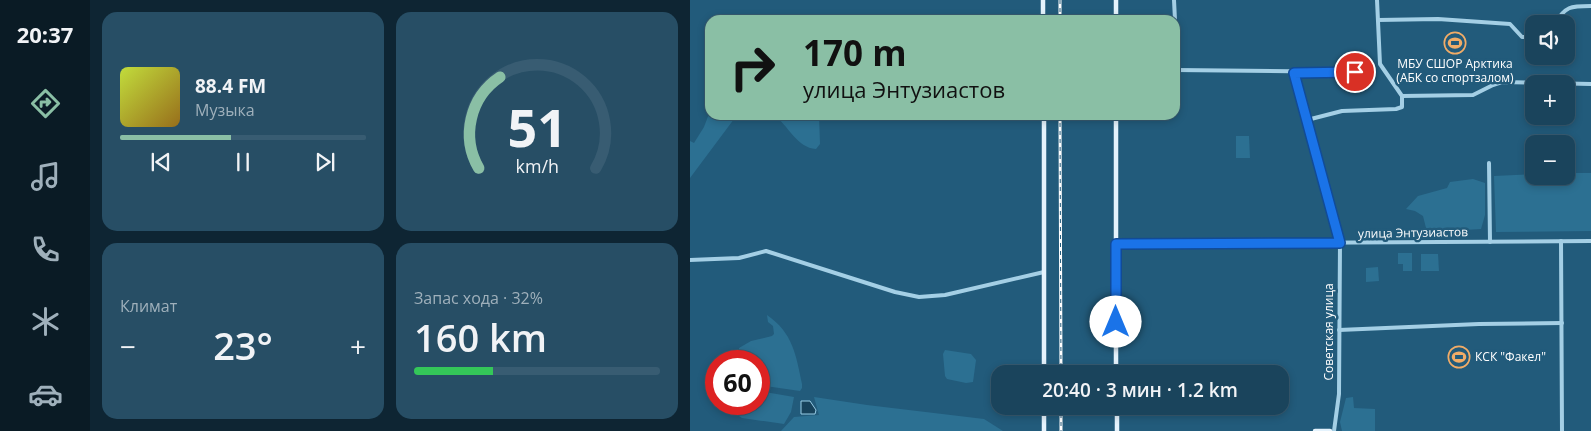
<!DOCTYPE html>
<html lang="ru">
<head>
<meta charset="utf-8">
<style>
  :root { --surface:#1a445c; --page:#274e65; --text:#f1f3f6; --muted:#9fb0bb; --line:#385c72; --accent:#8abfa5 }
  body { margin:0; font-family:"Open Sans",sans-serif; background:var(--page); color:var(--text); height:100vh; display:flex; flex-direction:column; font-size:19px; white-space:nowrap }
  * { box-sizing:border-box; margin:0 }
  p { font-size:16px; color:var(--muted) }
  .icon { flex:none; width:28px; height:28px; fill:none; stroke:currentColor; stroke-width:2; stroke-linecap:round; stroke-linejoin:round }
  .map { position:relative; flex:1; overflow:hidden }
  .details { display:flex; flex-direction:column; gap:12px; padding:12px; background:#0e2533; width:600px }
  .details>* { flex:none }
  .guide { position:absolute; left:15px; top:15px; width:475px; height:105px; border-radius:15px; box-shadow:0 2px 8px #0003,0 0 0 1px var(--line); background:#8abfa5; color:#111; overflow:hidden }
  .tools { position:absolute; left:835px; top:15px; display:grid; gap:10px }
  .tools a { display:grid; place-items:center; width:50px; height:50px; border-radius:10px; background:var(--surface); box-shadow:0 2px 8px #0003,0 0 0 1px var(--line); font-size:25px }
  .speed { position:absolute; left:15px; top:350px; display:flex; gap:10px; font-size:25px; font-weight:700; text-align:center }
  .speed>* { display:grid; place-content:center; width:65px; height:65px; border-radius:50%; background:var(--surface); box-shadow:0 2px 8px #0003,0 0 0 1px var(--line); line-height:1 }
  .speed .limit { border:8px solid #d22; background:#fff; color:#111 }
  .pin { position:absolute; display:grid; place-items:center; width:42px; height:42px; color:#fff; margin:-21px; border:2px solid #fff; border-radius:50%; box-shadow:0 1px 5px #0007 }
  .me { position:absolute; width:55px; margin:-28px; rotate:0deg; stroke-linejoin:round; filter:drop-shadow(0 0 4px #0008) }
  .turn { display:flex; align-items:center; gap:18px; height:105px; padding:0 15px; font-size:22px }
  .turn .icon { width:65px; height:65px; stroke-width:2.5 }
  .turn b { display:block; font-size:35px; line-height:42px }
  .big { font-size:38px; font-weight:600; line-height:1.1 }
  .details .widget { flex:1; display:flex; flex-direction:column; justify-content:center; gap:8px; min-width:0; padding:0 18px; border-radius:15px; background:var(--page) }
  .details .dial { align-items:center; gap:0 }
  .dial svg { height:130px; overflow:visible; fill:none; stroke:var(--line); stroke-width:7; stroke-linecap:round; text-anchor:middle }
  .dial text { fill:var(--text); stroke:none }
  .song { display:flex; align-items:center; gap:15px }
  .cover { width:60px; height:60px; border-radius:8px; background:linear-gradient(135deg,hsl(70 70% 55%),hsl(40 70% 35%)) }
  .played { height:5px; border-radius:2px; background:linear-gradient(90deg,var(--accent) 45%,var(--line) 45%) }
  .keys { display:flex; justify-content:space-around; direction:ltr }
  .heat { display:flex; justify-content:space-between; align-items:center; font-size:28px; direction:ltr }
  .charge { height:8px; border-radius:4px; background:linear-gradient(90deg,#34c759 32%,var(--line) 0) }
  .details .tiles { flex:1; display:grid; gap:12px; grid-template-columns:repeat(2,1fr) }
  .trip { position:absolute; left:301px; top:365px; width:298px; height:50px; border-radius:15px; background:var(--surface); box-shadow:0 2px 8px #0003,0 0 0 1px var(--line); font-weight:600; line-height:50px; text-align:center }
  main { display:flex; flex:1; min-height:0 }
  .dock { display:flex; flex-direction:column; width:90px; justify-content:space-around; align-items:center; background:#0a1b25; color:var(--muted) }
  .dock .icon { width:35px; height:35px }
  .dock .selected { color:var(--accent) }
  .dock b { font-size:22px; color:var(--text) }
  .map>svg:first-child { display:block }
  .green { fill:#2c7092 }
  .water { fill:#17425b; stroke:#98cde6 }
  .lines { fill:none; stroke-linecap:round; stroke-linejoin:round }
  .minor { stroke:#a4cfe5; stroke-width:4 }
  .major { stroke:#e5f3fd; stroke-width:4.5 }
  .rail-casing { stroke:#fff; stroke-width:3 }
  .rail { stroke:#225b7b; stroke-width:1; stroke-dasharray:4; stroke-linecap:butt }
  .route-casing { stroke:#114b97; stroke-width:12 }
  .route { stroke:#1a73e8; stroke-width:9 }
  .labels { text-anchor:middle; stroke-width:5; stroke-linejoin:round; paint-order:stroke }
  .poi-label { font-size:12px; fill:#fff; stroke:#225b7b }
  .street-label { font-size:12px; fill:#fff; stroke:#225b7b }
</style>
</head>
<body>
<main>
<nav class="dock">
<b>20:37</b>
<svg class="icon selected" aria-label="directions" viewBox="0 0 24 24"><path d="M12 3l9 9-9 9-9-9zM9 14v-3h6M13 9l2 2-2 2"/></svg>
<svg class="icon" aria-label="music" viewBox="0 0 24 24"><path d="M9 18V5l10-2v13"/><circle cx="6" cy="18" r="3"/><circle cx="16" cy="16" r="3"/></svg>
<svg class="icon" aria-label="phone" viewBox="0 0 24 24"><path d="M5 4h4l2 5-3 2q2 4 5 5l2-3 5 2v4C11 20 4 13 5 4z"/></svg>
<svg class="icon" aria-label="climate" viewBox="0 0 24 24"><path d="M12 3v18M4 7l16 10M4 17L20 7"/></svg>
<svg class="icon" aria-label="car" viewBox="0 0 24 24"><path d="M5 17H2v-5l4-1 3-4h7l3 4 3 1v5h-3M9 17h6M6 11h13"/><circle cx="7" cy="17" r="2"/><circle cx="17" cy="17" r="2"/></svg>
</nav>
<section class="details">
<div class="tiles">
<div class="widget">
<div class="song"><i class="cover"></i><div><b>88.4 FM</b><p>Музыка</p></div></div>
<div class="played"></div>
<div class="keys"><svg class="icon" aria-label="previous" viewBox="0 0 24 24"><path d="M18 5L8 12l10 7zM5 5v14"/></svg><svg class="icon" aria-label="pause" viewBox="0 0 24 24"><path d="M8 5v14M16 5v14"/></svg><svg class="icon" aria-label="next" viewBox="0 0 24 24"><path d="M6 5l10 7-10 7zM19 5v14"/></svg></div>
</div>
<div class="widget dial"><svg viewBox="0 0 100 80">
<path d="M14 69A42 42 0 1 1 86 69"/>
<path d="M14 69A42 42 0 0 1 27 13" stroke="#8abfa5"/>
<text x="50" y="56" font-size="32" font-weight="700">51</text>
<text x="50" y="72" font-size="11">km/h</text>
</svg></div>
<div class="widget"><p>Климат</p>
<div class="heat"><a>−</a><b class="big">23°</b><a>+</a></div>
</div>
<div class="widget"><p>Запас хода · 32%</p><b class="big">160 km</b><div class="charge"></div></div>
</div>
</section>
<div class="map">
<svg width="901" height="431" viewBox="0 0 901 431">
  <rect width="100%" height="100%" fill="#225b7b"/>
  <g class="green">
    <polygon points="20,111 20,115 47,115 0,178 0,141 4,143 14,127"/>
    <path d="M84,115H129L130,144L126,149C107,148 98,125 84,115Z"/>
    <polygon points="546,136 559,136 560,158 546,158"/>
    <polygon points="876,173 901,173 901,231 806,232 804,176 844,174 844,176 876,176"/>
    <polygon points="783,179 795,183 795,215 791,229 737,232 733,216 725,211 716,209 728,196 757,188 760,182"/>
    <polygon points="708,253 722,253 722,271 713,271 713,264 708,264"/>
    <polygon points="731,254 748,254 749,271 731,271"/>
    <polygon points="688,267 689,281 676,282 676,268"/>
    <path d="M77,315C103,333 106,355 112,384V388L110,391L69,385V361H49V348L61,341L82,336L84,334L83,326L78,322Z"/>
    <polygon points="255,350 281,354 286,360 283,382 276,383 257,379 255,376 253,354"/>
    <polygon points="69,391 104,397 101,412 94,424 52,418 46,414 48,404 69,404"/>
    <polygon points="124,397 177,405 294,419 313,431 91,431 104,417 129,415"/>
    <polygon points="663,397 664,408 685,409 685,431 652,431 650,422 656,398"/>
  </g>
  <polygon class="water" points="111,401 120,401 126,410 125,414 111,414"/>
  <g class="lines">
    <g class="minor">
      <polyline points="484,0 485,20"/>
      <polyline points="687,0 690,64 712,96 783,95 803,85 812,82 901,84"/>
      <polyline points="688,20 748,19 820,24 832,37 844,37"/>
      <polyline points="485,23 487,70"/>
      <path d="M864,24C876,6 880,6 901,6"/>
      <polyline points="485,70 665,72"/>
      <polyline points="604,73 650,243 649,394 644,431"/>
      <polyline points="617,120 652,111 706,109 712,107 712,96"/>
      <polyline points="799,163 800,242"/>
      <polyline points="871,241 872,431"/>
      <polyline points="426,244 901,241"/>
      <polyline points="0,260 49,258 76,251 205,292 229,297 255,295 354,272"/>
      <polyline points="649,330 789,324 872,323"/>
    </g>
    <g class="major">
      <polyline points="353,0 353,20"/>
      <polyline points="426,20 426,0"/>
      <polyline points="354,115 354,374"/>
      <polyline points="426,115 426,374"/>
      <polyline points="427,406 427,431"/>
      <polyline points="354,431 354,406"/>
      <polyline points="625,431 640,431"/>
    </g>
    <g class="rail-casing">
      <g id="rail">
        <polyline points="370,0 370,20"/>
        <polyline points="370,115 371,374"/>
        <polyline points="371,406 371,431"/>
      </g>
    </g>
    <use href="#rail" class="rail"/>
  </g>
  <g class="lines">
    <g class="route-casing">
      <polyline id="route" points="426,322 426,244 650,243 604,73 665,72"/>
    </g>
    <use href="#route" class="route"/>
  </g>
  <defs>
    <g id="stadium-ring" transform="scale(1.125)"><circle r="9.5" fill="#225b7b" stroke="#f1ac67" stroke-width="1.5"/><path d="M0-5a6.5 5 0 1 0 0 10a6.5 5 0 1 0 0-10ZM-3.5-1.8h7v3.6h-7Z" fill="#f1ac67"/></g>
  </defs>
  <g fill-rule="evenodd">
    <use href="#stadium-ring" x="765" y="43"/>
    <use href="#stadium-ring" x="769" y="357"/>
  </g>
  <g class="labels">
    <g class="poi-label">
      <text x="765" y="68">МБУ СШОР Арктика<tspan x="765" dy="14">(АБК со спортзалом)</tspan></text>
      <text x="785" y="361" text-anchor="start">КСК "Факел"</text>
    </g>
    <g class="street-label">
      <text transform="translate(723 233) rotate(-1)" y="4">улица Энтузиастов</text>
      <text transform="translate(639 332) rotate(-90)" y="4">Советская улица</text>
    </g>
  </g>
</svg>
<div class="tools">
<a><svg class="icon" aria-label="sound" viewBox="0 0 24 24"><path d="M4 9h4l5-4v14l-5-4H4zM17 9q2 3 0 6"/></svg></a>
<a>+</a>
<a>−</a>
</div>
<div class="speed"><div class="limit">60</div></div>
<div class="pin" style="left:665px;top:72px;background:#d93025"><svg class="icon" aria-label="arrive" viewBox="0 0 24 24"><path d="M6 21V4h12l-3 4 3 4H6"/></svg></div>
<svg class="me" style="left:426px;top:322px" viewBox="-20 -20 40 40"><circle r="19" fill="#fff"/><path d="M0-13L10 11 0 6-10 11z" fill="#1a73e8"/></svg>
<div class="trip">20:40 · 3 мин · 1.2 km</div>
<div class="guide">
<div class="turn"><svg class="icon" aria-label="right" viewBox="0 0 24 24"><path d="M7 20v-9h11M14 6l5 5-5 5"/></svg><div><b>170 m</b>улица Энтузиастов</div></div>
</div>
</div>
</main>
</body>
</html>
